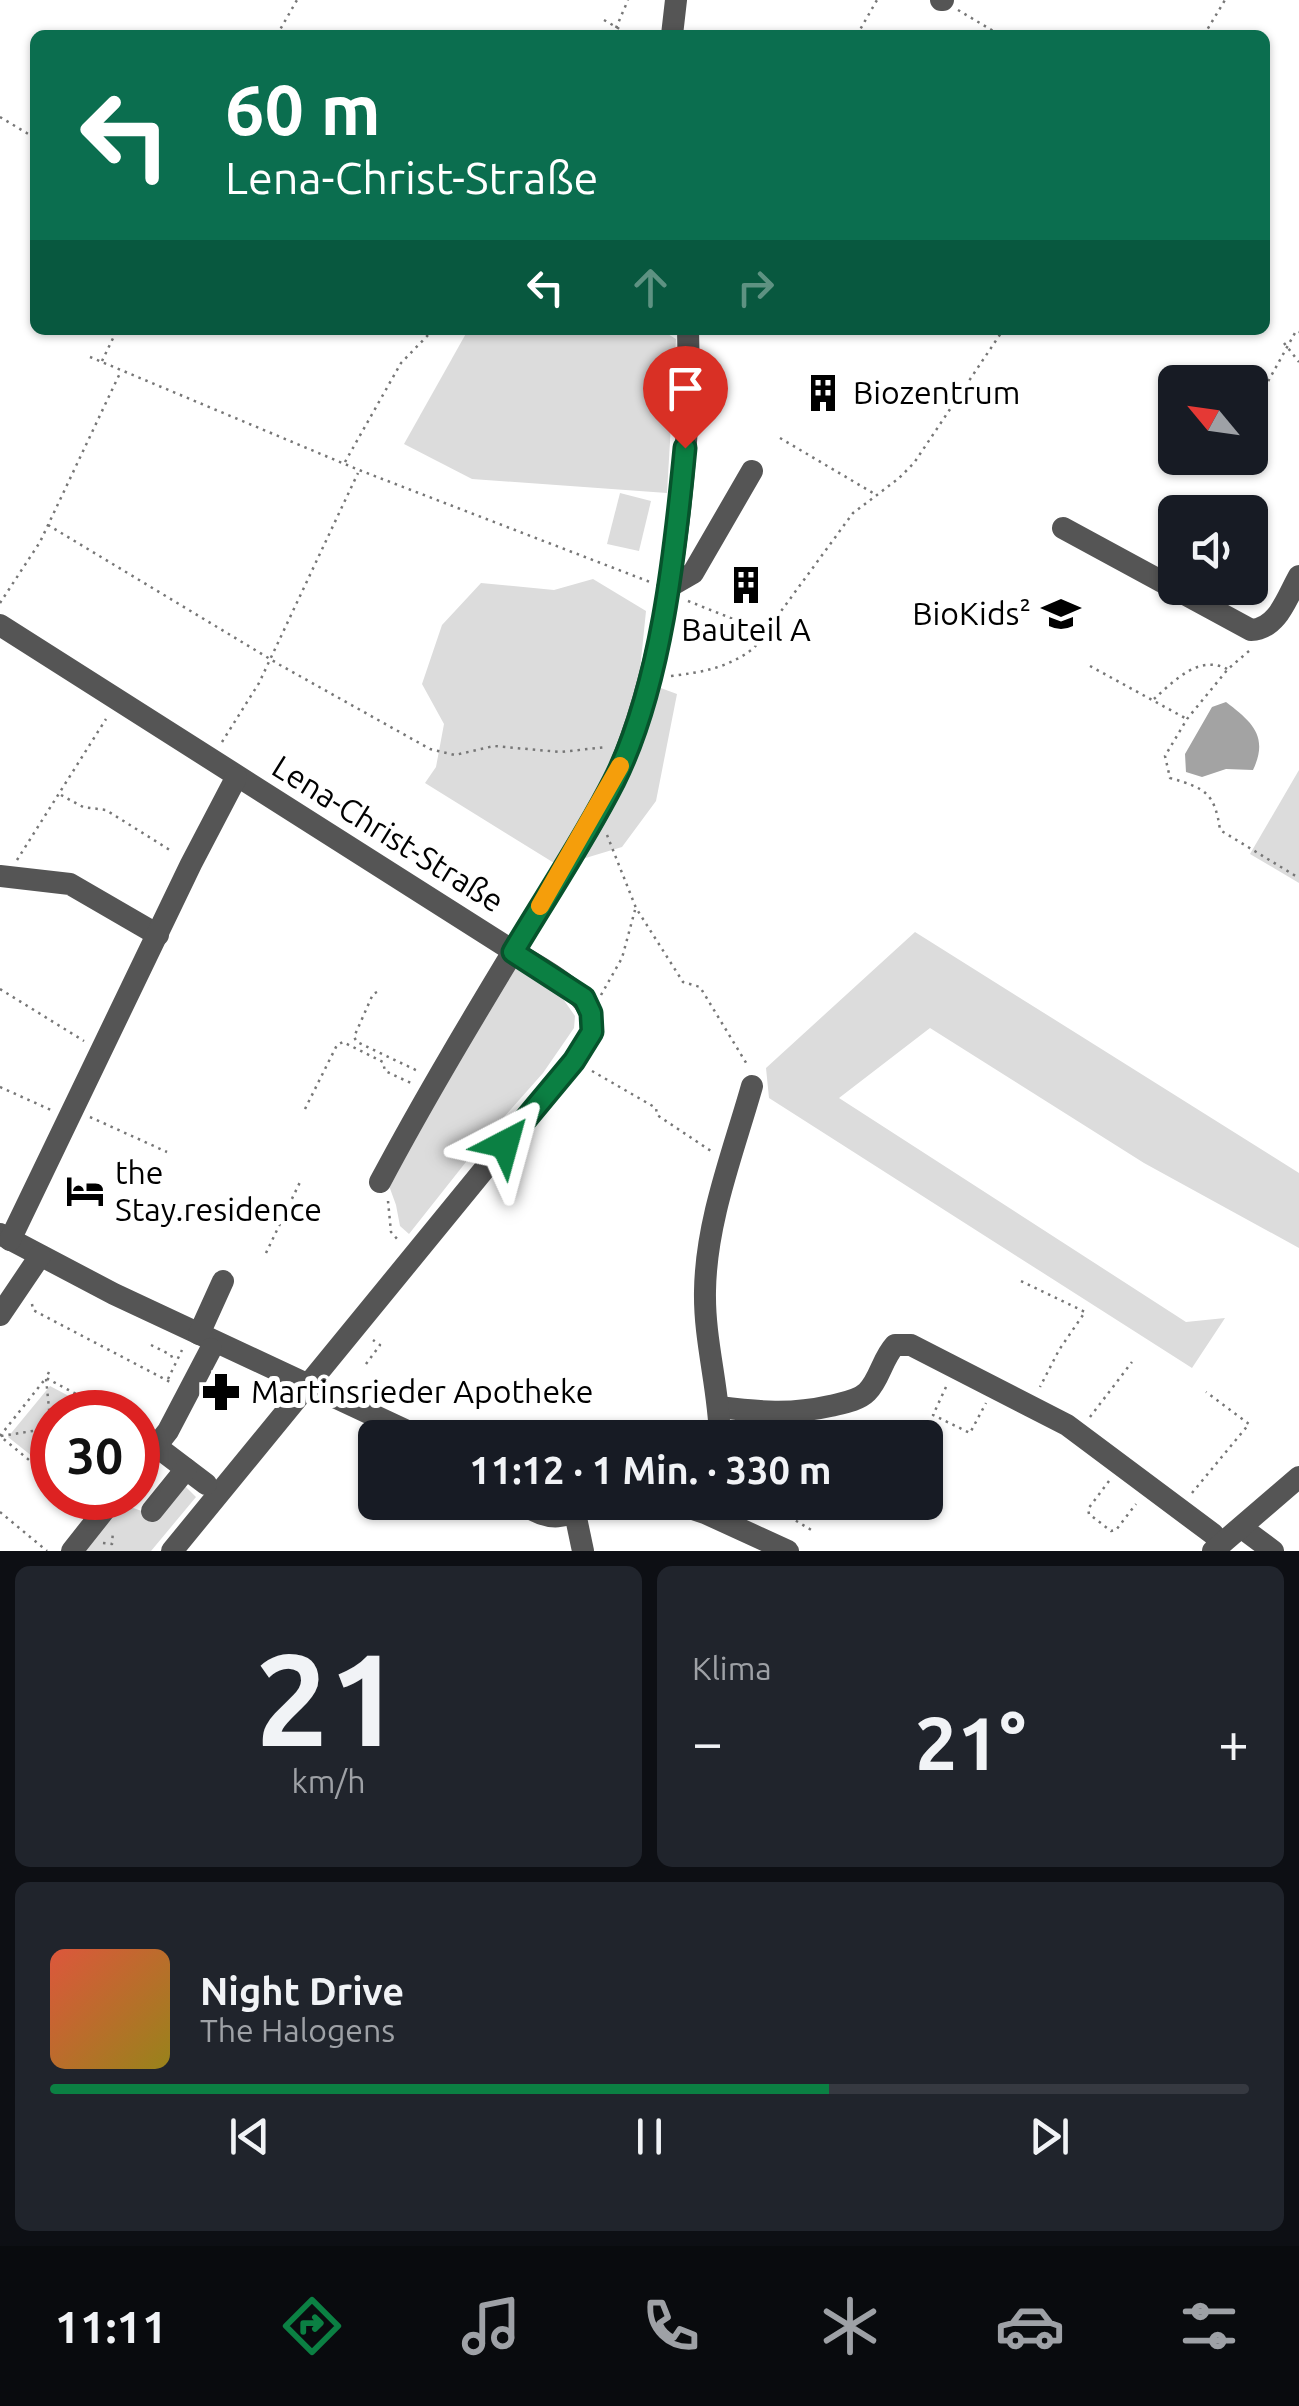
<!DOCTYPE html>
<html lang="de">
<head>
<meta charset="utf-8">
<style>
  :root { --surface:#171b24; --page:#20242c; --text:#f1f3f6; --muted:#9ea1a6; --line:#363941; --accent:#0b8043 }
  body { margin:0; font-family:Ubuntu,sans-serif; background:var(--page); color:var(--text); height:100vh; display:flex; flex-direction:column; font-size:38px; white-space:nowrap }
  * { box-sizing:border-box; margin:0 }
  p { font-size:32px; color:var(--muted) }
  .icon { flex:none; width:55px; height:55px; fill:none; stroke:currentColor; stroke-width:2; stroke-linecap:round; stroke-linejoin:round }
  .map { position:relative; height:1551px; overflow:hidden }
  .panel { display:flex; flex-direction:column; gap:15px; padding:15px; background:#0d0f14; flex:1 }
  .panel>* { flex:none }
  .hud { position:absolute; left:30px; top:30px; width:1240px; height:305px; border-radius:15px; box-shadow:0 2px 8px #0004; background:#0b6e4f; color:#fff; overflow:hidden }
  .needle { width:65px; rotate:299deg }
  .tools { position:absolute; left:1158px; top:365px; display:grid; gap:20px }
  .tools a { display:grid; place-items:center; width:110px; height:110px; border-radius:15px; background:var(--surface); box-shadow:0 2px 8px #0004; font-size:50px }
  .speed { position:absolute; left:30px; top:1390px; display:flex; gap:20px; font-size:50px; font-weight:700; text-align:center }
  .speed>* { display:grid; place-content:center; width:130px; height:130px; border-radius:50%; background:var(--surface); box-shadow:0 2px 8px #0004; line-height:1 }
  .speed .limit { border:15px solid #d22; background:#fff; color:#111 }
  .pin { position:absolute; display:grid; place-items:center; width:85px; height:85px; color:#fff; margin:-102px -42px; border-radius:50% 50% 50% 0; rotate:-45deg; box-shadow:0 0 10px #0007 }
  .pin .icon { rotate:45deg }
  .me { position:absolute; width:110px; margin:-55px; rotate:39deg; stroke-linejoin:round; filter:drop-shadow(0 0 8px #0008) }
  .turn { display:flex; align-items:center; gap:35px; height:210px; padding:0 30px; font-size:45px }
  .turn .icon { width:130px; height:130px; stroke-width:2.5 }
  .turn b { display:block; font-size:70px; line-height:85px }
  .lanes { display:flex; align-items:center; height:95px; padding:0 30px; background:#0003; justify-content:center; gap:50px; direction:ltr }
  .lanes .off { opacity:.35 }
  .big { font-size:75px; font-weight:700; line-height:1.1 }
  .panel .widget { flex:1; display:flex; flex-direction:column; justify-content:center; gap:15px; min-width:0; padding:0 35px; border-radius:15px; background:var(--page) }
  .panel .dial { align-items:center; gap:0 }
  .dial b { font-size:130px; line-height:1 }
  .song { display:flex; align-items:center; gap:30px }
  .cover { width:120px; height:120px; border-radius:15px; background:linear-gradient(135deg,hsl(10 70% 55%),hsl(50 70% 35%)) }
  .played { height:10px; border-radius:5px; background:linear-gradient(90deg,var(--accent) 65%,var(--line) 65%) }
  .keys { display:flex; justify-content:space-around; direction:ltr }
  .heat { display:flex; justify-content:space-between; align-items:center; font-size:55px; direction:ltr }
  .panel .tiles { flex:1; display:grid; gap:15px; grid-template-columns:1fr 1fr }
  .widget:last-child { grid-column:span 2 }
  .trip { position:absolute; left:358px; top:1420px; width:585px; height:100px; border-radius:15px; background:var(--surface); box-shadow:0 2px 8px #0004; font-weight:700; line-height:100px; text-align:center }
  .tabs { display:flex; height:160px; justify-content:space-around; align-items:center; background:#090b0e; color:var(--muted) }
  .tabs .icon { width:70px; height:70px }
  .tabs .selected { color:var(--accent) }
  .tabs b { font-size:45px; color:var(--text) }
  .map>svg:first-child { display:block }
  .green { fill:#dcdcdc }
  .water { fill:#a3a3a3 }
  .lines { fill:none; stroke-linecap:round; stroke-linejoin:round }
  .path { stroke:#777; stroke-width:2.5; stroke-dasharray:2.5 5; stroke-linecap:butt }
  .minor { stroke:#555; stroke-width:22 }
  .route-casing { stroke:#07532c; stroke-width:25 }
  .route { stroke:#0b8043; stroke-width:18 }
  .slow { stroke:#f59e0b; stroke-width:18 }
  .labels { text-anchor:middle; stroke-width:10; stroke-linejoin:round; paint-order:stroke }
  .poi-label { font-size:32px; fill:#000; stroke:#fff; text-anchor:start }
  .street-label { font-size:32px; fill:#000; stroke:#fff }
</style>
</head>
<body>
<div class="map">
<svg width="1299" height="1551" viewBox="0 0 1299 1551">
  <rect width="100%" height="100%" fill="#fff"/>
  <g class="green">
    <polygon points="468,330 661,330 676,339 667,493 472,479 404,444"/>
    <polygon points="620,493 651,501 639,551 607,544"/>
    <polygon points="593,579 646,611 639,680 677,694 656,801 622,847 559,866 425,783 436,767 444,724 422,684 442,625 481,583 554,590"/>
    <polygon points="1299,770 1299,883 1250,854"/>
    <polygon points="915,932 1299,1173 1299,1248 1144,1163 930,1028 839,1098 1186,1322 1225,1318 1192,1368 769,1098 766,1068"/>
    <polygon points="514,966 561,996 575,1016 574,1028 543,1073 481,1143 409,1234 400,1226 396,1205 388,1183"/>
    <polygon points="50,1386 99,1412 52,1412 52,1472 8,1437"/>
    <polygon points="185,1486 196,1497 151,1551 84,1551 122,1504 153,1515"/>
  </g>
  <path class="water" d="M1226,702C1252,722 1269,736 1253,770L1226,769L1202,777L1186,772L1185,754L1212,707Z"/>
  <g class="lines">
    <g class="path">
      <polyline points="958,10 1000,35"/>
      <polyline points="604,20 630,35"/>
      <polyline points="277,35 297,0"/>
      <polyline points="613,35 628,0"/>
      <polyline points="857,35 877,0"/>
      <polyline points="1204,35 1225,0"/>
      <polyline points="0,117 35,138"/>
      <polyline points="1284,343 1299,362"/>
      <polyline points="90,357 359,470 650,582"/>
      <polyline points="102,361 117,330"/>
      <polyline points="1250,414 1296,331 1299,332"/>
      <polyline points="780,438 873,493"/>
      <polyline points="345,462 401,363 433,330"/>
      <polyline points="48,525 280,665 430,749 455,755 494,746 560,752 607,747"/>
      <polyline points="688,601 766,632"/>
      <polyline points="0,603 40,542 121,371"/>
      <path d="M1249,651L1228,669L1187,719L1165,756L1170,778C1205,788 1215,793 1220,830L1299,878"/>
      <polyline points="1090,666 1185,718"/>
      <path d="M671,676C703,672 728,668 754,648L853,513L898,479L914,463L1003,330"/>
      <path d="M1154,699C1174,681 1199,654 1227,669"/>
      <polyline points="222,742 259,683 358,473"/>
      <polyline points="61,795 83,807 106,810 173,852"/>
      <polyline points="607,835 636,908 683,982 700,987 748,1066"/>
      <polyline points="17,860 106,719"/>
      <polyline points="0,989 84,1041"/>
      <polyline points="377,992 373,994 354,1037 357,1042 420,1072"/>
      <polyline points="601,995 622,958 635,910"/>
      <polyline points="592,1071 656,1108 657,1115 711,1151"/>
      <polyline points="0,1087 51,1110"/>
      <polyline points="305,1109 337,1045 343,1042 383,1062 385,1071 413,1084"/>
      <polyline points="90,1117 167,1152"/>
      <polyline points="388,1201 391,1232 398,1240"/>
      <polyline points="266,1253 301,1180"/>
      <polyline points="1021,1281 1085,1312 1059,1350 1040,1387"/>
      <polyline points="32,1304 33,1310 170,1382"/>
      <polyline points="151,1345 171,1355 174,1362"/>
      <polyline points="366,1364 380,1345 373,1340"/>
      <polyline points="49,1372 46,1378 52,1439"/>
      <polyline points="168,1379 182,1350"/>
      <polyline points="946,1387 933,1415 970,1433 986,1403"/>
      <polyline points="113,1412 116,1408"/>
      <polyline points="1090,1417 1132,1362"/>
      <polyline points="1,1436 52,1428"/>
      <polyline points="52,1479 0,1436 46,1378 110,1412"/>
      <polyline points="1109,1481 1088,1509 1089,1514 1111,1531 1116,1530 1136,1504"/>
      <polyline points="52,1488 52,1487"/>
      <polyline points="1192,1493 1249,1424 1206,1392"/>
      <polyline points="0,1512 47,1551"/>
      <polyline points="783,1513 813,1531"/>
      <polyline points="103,1543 112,1544 113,1531"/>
    </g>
    <g class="minor">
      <polyline points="941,0 943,0"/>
      <polyline points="672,35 676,0"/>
      <path d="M1063,528L1251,630C1278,629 1287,597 1299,576"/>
      <polyline points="667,588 693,573 752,471"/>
      <path d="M0,625L513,951C539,968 602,996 591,1033C588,1043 579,1052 573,1061L172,1551"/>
      <polyline points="0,876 70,884 158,935"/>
      <path d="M380,1182C430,1088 485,998 540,907C565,864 597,822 616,776C670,649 692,468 688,330"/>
      <polyline points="0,1234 114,1294 422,1438"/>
      <polyline points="10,1240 191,864 236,778"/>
      <polyline points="0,1315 40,1256"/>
      <polyline points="199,1334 223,1281"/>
      <path d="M719,1407C759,1412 791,1415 830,1406C842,1403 858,1401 867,1392C880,1379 882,1359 895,1345H911L1067,1425L1213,1534L1221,1544"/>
      <polyline points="140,1434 206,1484"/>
      <path d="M720,1438C719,1388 704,1341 705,1291C706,1221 733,1153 752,1086"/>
      <polyline points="138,1469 168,1431 211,1349"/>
      <path d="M520,1502C551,1525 566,1517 597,1502"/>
      <polyline points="672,1502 705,1513 788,1551"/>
      <polyline points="152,1511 186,1469"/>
      <polyline points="575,1513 583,1551"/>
      <polyline points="1242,1528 1273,1551"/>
      <polyline points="72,1551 114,1498"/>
      <polyline points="1213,1551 1299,1477"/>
    </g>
  </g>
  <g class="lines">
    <g class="route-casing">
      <path id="route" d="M505,1144L574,1061L592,1032L591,1013L584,998L513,952C547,895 584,840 614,781C661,687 675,552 685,448"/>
    </g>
    <use href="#route" class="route"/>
    <polyline class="slow" points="540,906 620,766"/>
  </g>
  <defs>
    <g id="building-bare" transform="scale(3)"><path d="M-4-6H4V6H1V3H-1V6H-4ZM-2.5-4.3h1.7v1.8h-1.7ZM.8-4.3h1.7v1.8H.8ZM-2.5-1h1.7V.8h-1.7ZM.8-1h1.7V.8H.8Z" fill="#000" stroke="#fff" stroke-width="2.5" paint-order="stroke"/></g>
    <g id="school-bare" transform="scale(3)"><path d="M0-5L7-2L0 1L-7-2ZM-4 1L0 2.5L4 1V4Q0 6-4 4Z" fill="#000" stroke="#fff" stroke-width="2.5" paint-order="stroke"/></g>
    <g id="hotel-bare" transform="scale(3)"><path d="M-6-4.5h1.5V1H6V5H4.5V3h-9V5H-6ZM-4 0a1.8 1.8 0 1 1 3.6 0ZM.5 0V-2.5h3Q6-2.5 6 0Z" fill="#000" stroke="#fff" stroke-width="2.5" paint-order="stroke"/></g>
    <g id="pharmacy-bare" transform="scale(3)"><path d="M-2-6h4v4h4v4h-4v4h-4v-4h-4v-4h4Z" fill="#000" stroke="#fff" stroke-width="2.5" paint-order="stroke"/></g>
  </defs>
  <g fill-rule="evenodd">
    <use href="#building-bare" x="823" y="393"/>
    <use href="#building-bare" x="746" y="585"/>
    <use href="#school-bare" x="1061" y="614"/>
    <use href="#hotel-bare" x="85" y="1191"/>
    <use href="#pharmacy-bare" x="221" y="1392"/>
  </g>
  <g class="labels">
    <g class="poi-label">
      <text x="853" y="404">Biozentrum</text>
      <text x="1031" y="625" text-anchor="end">BioKids²</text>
      <text x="746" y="641" text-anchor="middle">Bauteil A</text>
      <text x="115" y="1184">the<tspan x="115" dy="37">Stay.residence</tspan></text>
      <text x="251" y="1403">Martinsrieder Apotheke</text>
    </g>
    <g class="street-label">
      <text transform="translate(388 834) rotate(32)" y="11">Lena-Christ-Straße</text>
    </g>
  </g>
</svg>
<div class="tools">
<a><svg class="needle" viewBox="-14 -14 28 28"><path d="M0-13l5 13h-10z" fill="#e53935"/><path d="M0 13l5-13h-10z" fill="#9ea1a6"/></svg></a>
<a><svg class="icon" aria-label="sound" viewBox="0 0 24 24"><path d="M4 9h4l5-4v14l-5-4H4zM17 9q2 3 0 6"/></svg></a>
</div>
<div class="speed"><div class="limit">30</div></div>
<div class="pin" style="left:685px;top:448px;background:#d93025"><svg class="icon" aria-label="arrive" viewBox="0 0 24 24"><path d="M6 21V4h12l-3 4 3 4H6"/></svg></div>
<svg class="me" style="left:505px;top:1144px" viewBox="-20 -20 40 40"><path d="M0-17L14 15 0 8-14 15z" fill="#0b8043" stroke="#fff" stroke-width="4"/></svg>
<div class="trip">11:12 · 1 Min. · 330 m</div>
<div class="hud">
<div class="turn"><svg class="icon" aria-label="left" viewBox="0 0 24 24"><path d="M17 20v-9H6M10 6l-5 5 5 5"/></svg><div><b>60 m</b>Lena-Christ-Straße</div></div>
<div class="lanes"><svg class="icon" aria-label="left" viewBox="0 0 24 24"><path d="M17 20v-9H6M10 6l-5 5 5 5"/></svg><svg class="icon off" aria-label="ahead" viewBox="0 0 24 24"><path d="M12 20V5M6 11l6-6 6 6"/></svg><svg class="icon off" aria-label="right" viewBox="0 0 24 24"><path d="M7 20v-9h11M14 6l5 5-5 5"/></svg></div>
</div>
</div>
<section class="panel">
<div class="tiles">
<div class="widget dial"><b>21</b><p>km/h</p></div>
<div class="widget"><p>Klima</p>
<div class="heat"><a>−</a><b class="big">21°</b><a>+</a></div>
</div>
<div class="widget">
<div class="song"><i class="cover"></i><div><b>Night Drive</b><p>The Halogens</p></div></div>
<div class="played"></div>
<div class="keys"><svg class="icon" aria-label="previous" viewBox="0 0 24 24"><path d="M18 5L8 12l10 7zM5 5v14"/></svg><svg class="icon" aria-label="pause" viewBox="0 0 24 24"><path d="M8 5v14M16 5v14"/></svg><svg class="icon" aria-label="next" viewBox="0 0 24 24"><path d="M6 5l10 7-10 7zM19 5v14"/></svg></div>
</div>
</div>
</section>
<nav class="tabs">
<b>11:11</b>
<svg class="icon selected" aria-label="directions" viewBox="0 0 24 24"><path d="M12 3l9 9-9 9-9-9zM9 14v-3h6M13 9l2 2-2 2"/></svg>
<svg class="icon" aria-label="music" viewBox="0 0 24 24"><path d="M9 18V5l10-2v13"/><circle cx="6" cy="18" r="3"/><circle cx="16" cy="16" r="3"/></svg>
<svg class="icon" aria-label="phone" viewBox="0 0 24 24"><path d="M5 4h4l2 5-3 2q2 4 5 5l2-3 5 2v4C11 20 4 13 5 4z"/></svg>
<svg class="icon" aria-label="climate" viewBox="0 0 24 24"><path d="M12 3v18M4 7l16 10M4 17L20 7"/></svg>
<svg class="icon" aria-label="car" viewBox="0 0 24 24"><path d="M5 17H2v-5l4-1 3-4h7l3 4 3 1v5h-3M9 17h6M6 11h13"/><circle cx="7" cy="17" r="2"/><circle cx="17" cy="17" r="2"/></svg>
<svg class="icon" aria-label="filters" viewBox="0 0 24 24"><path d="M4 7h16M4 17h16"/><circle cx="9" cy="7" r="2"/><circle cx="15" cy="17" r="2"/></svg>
</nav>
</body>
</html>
